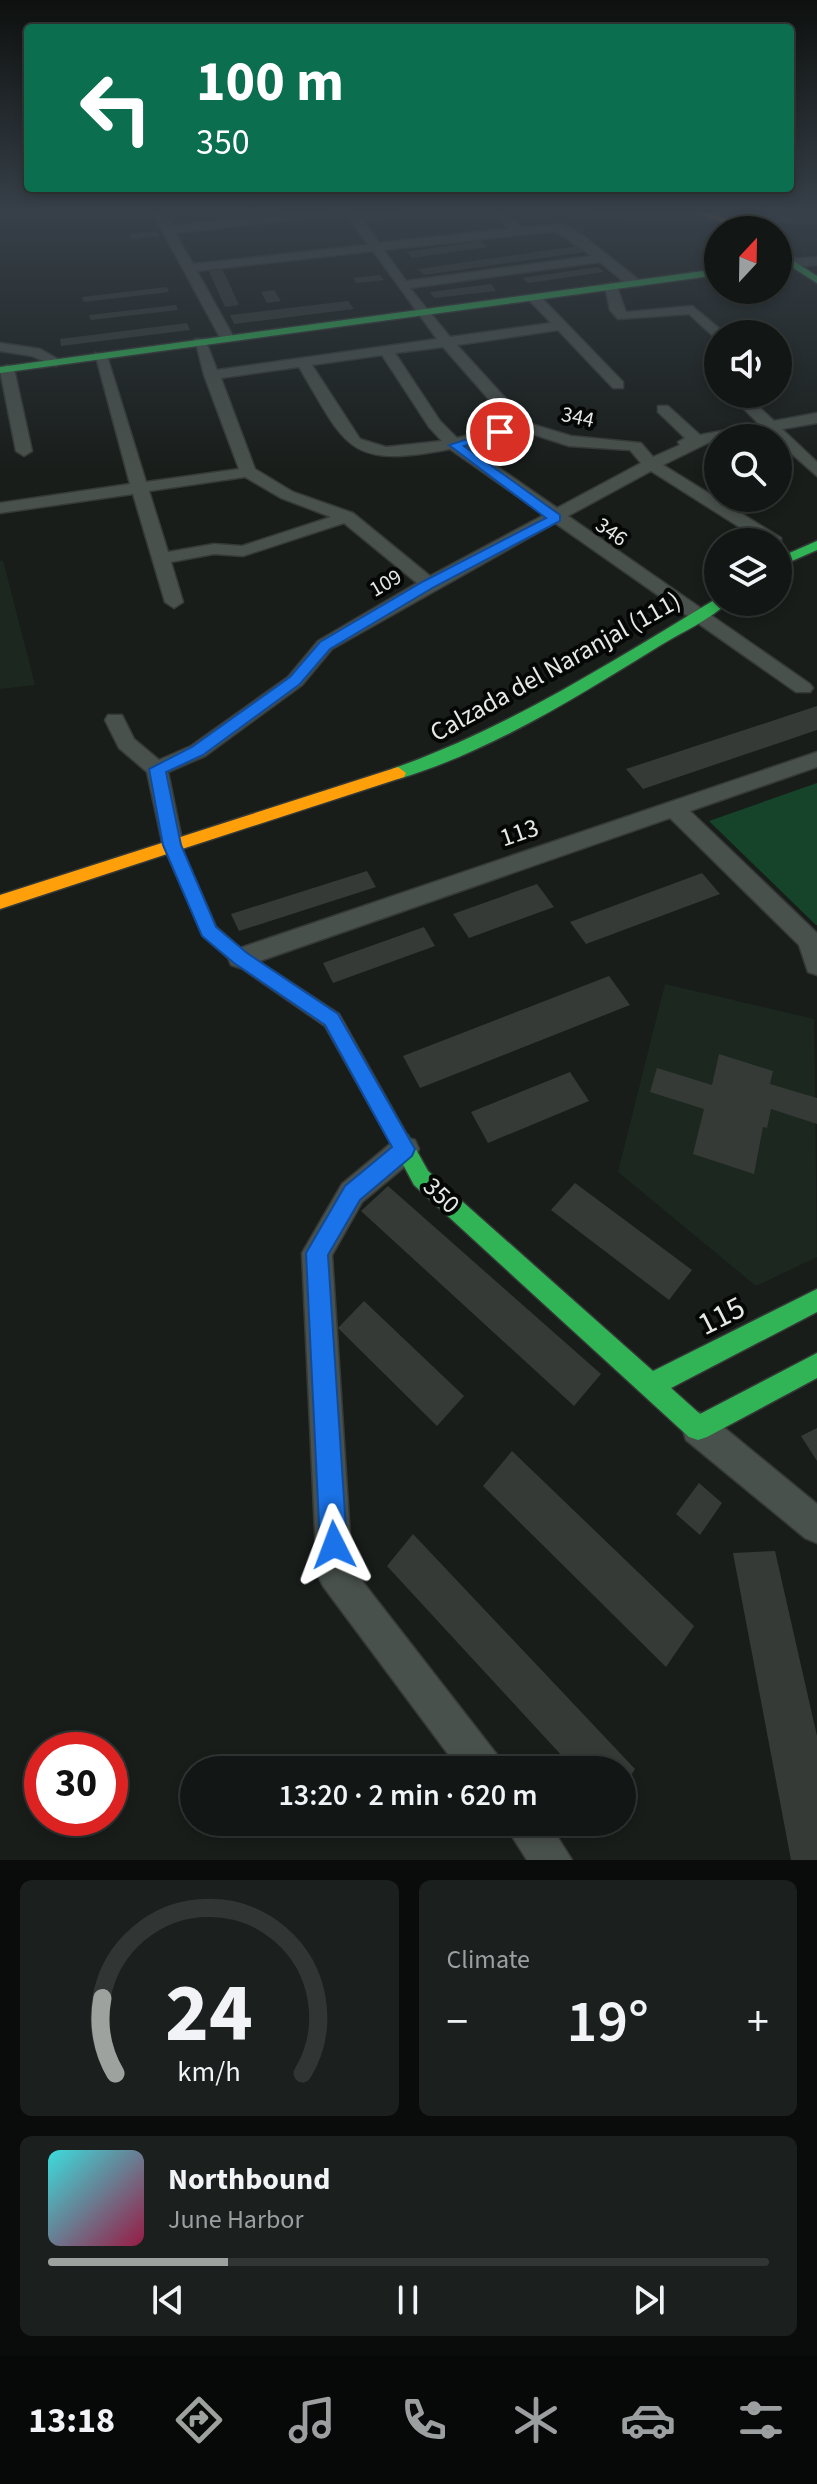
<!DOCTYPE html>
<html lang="en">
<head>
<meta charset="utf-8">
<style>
  :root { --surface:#121614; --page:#1b1f1d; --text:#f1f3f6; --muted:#9c9fa0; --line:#313534; --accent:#9da29f }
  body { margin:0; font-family:"Source Sans 3",sans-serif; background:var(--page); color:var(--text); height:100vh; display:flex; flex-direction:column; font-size:30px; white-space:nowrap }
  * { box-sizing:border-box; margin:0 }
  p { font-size:26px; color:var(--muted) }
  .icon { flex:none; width:44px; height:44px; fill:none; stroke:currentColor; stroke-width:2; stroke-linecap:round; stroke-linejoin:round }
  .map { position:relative; height:1860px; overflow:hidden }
  .side { display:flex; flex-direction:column; gap:20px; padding:20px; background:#0a0c0b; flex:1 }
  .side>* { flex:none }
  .top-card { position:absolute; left:24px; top:24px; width:770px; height:168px; border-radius:8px; box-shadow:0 4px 12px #0003,0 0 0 2px var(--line); background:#0b6e4f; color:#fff; overflow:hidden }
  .needle { width:52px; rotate:22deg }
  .buttons { position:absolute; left:704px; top:216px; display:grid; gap:16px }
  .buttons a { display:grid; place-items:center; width:88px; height:88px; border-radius:50%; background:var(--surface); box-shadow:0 4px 12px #0003,0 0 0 2px var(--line); font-size:40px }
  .speed { position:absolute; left:24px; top:1732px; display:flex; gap:16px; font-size:40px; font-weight:700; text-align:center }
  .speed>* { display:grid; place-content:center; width:104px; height:104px; border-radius:50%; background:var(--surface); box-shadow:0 4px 12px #0003,0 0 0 2px var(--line); line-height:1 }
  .speed .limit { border:12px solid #d22; background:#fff; color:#111 }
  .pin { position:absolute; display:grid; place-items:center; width:68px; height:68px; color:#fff; margin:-34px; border:4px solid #fff; border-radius:50%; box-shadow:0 2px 8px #0007 }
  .me { position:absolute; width:88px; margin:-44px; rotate:357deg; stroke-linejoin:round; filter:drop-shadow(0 0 6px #0008) }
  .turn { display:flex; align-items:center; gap:28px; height:168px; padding:0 40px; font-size:36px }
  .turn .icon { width:104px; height:104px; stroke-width:2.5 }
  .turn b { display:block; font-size:56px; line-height:68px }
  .big { font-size:60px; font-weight:600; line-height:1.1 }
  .side .widget { flex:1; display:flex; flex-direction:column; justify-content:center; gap:12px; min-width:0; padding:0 28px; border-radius:12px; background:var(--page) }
  .side .dial { align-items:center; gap:0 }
  .dial svg { height:208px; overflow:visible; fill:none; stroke:var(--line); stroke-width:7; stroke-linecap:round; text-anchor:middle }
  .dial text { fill:var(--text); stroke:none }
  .song { display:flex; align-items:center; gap:24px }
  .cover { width:96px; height:96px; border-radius:12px; background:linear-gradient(135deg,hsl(180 70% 55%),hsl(340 70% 35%)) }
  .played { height:8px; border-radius:4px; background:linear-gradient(90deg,var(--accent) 25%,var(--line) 25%) }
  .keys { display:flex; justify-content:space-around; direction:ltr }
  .heat { display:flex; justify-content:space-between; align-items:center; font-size:44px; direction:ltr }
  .side .tiles { flex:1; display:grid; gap:20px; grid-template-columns:1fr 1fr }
  .widget:last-child { grid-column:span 2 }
  .trip { position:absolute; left:180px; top:1756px; width:456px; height:80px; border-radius:40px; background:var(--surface); box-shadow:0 4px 12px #0003,0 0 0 2px var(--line); font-weight:600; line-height:80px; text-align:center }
  .menu { display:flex; height:128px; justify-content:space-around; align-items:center; background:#070908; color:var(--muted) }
  .menu .icon { width:56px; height:56px }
  .menu .on { color:var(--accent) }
  .menu b { font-size:36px; color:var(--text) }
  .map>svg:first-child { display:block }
  .built { fill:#1b271f }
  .green { fill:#16442a }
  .building { fill:#363a37 }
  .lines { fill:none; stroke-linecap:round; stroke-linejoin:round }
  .street-casing { stroke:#353937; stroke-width:3 }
  .fast-casing { stroke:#353937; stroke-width:3 }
  .slow-casing { stroke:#353937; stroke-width:3 }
  .street { fill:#49514c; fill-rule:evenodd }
  .fast { fill:#30b455; fill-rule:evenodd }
  .slow { fill:#ff9f0a; fill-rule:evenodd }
  .route { fill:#1a73e8; stroke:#114b97; stroke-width:2 }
  .labels { text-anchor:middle; stroke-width:8; stroke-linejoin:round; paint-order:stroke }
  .far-street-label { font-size:22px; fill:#e4e9e6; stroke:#050706 }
  .street-label { font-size:26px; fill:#e4e9e6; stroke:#050706 }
  .near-street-label { font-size:32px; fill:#e4e9e6; stroke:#050706 }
</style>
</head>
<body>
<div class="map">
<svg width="817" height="1860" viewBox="0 0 817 1860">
  <rect width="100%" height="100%" fill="#181d1a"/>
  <g class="built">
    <polygon points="3,560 35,685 0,689 0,561"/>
    <polygon points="665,984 814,1019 817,1257 756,1286 618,1172"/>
  </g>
  <polygon class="green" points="817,783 817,925 816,925 709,821"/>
  <g class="building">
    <polygon points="157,231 160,236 131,239 129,234"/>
    <polygon points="481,241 487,247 412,258 406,252"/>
    <polygon points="578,246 585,252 424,275 418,269"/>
    <polygon points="598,267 604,272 528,283 522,278"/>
    <polygon points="222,268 239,305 225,307 208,269"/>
    <polygon points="380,275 384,280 356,283 353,278"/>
    <polygon points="491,284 496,291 434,298 430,292"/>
    <polygon points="167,287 169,292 84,302 82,297"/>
    <polygon points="274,290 281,301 267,303 261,292"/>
    <polygon points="348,301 354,309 234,324 230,315"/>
    <polygon points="176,305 178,310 91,320 89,315"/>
    <polygon points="187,323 190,330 61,346 60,339"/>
    <polygon points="817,706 817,730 643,789 626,769"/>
    <polygon points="367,871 376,887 239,931 231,914"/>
    <polygon points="702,873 720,894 586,944 570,922"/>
    <polygon points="537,884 554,907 469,938 453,914"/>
    <polygon points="424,927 435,946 333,983 323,963"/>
    <polygon points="609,976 630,1005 420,1088 403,1056"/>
    <polygon points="719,1054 773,1071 770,1084 817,1098 817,1124 771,1109 767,1128 763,1127 754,1174 693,1154 704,1109 650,1092 657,1068 712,1085"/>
    <polygon points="570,1072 589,1101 488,1143 471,1112"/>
    <polygon points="575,1183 692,1270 669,1300 551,1210"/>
    <polygon points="388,1186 601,1374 574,1406 361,1211"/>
    <polygon points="364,1301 464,1396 437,1426 338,1328"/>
    <polygon points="817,1428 817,1461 801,1436"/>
    <polygon points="512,1451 694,1626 666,1667 483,1486"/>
    <polygon points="699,1483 722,1503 700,1535 676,1514"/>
    <polygon points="413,1534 635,1769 622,1789 622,1770 575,1770 387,1566"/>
    <polygon points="775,1551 817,1736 817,1860 791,1860 733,1553"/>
  </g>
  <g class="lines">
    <g class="street-casing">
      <g id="street">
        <path d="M151,210H163L172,226L311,210H356L359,214L434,210L363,221L379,243L509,229L491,210H504L521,228L562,224L582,235L639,280V286H629L600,262L410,288L450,337L551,323L526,297L538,294L623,382V388H613L558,330L457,345L528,423L571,436L641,443L653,457L680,445L678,442L685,438L658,412V406H668L700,435L759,424L729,394H745L774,421L817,413V423L782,429L817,462V476L767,432L718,438L663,465L781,538V546H778V542H763L651,471L568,516L810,684L813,688L810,692H796L555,523L332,649L302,685L205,756L168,772L183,845L172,853L164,851L147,772L119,748L105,720L108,715H122L134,739L159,760L191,746L288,677L318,641L417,583L344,523L243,556L214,554L171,562L183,602L174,608L165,602L133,494L0,513V503L130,484L95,353L107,356L146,482L239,469L204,375L195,339H205L217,370L437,339L373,251L197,271L234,338L222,341ZM346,213L368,245L193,264L175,233ZM556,231L592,256L406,281L384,250ZM443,347L507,420L512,424L457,438L440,421L395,353ZM382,355L429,427L442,441L386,447L360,439L312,365ZM299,367C347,448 348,469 450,449L544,515L430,576L353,513L293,492L255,469L221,378ZM523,431L569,446L630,450L641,463L557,508L466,445ZM245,477L281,498L331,517L242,546L214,544L168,552L149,491Z"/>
        <polygon points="596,212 817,215 817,223 592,217 590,215"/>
        <polygon points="817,257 817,265 778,268 778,260"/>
        <polygon points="611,283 617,287 626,312 692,306 726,334 714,337 689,314 618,319 610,310 605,287"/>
        <polygon points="0,343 40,349 63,362 56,366 32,356 0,351"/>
        <polygon points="7,365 14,369 32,451 24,456 16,451 0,370"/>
        <polygon points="817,752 817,767 690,811 817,933 817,975 808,972 799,945 670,818 240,968 231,965 228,958 231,951"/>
        <polygon points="405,1137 415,1140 419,1149 415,1158 362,1202 332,1255 352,1568 498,1756 503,1770 460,1770 323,1586 317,1574 302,1253 342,1184 395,1140"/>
        <polygon points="698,1412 710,1416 817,1504 817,1543 805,1538 686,1440 682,1428 686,1416"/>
        <polygon points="503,1822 548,1822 572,1860 527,1860"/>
      </g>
    </g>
    <g class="fast-casing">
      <g id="fast">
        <polygon points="778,251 817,276 817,283 778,258"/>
        <polygon points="718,269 718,275 0,373 0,367"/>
        <polygon points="817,541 817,550 778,567 778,558"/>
        <path d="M716,599L718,602H728C710,620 682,632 661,645C578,696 492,751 398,779L390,773L392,769C509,728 611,662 716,599Z"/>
        <polygon points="401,1133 408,1135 428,1171 653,1371 817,1289 817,1312 671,1388 700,1414 817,1353 817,1378 707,1437 698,1440 689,1437 414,1185 391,1142 394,1135"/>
      </g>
    </g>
    <g class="slow-casing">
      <g id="slow">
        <path d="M683,210C706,210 725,215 743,230H733L717,220Z"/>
        <polygon points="398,767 406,773 404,777 182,849 216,927 246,953 339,1014 411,1142 408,1149 401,1151 394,1149 325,1026 234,963 203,936 167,854 0,909 0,895"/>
      </g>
    </g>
    <use href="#street" class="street"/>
    <use href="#fast" class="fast"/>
    <use href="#slow" class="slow"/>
  </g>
  <linearGradient id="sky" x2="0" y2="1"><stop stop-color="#0d100e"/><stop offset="0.45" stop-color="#374049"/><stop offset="1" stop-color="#374049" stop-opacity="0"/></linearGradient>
  <rect width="817" height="471" fill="url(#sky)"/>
  <polygon class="route" points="496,430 506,432 464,446 560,515 560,521 434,587 330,649 300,684 203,755 166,772 181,845 216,927 247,953 338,1014 415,1149 412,1156 360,1200 328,1255 347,1545 343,1554 334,1558 324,1554 320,1545 306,1253 345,1186 392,1147 325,1025 234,963 202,936 163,845 149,769 192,747 290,677 320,642 424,581 546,518 449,445"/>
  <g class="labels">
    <g class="far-street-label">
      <text transform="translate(578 416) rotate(12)" y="8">344</text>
      <text transform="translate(612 531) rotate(35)" y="8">346</text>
      <text transform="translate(385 582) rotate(-30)" y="8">109</text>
    </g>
    <g class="street-label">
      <text transform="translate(555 666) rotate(-29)" y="9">Calzada del Naranjal (111)</text>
      <text transform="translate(519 832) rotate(-19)" y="9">113</text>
      <text transform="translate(442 1195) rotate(43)" y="9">350</text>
    </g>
    <g class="near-street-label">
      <text transform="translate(721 1315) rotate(-27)" y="11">115</text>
    </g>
  </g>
</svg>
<div class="buttons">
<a><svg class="needle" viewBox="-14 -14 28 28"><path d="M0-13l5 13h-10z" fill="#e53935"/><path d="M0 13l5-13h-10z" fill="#9c9fa0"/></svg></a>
<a><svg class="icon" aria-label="sound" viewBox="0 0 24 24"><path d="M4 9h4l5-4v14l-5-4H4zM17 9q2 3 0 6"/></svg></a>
<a><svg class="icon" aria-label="search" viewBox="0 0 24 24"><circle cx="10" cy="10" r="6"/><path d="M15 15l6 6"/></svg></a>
<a><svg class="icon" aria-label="layers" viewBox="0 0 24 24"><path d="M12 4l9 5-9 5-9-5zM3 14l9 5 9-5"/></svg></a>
</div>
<div class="speed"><div class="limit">30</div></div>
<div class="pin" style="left:500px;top:432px;background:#d93025"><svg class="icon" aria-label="arrive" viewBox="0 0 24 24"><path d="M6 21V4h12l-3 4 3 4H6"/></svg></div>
<svg class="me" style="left:334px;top:1545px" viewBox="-20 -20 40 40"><path d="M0-17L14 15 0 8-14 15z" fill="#1a73e8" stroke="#fff" stroke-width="4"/></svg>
<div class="trip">13:20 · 2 min · 620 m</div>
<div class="top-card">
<div class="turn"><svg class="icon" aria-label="left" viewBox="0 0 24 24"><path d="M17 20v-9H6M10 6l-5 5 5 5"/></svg><div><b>100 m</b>350</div></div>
</div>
</div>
<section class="side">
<div class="tiles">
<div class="widget dial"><svg viewBox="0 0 100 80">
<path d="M14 69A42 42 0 1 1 86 69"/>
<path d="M14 69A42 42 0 0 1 9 40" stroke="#9da29f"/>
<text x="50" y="56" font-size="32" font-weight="700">24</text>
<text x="50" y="72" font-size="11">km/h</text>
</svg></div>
<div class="widget"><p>Climate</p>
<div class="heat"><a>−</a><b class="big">19°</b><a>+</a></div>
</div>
<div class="widget">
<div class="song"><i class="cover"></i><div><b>Northbound</b><p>June Harbor</p></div></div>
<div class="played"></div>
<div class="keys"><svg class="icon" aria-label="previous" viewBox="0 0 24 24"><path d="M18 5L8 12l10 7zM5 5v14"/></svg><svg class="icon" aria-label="pause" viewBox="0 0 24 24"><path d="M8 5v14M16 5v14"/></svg><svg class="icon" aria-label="next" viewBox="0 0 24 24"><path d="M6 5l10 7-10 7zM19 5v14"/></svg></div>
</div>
</div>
</section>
<nav class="menu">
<b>13:18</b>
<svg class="icon on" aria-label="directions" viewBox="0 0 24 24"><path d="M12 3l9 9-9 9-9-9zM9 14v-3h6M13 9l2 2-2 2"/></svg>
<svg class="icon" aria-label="music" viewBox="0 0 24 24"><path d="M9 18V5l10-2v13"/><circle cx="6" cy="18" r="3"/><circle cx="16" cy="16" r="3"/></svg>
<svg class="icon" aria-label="phone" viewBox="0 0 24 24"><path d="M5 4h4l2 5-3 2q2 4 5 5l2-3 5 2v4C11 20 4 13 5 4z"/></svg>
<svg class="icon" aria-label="climate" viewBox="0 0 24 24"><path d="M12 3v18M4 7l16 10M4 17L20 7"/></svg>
<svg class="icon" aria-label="car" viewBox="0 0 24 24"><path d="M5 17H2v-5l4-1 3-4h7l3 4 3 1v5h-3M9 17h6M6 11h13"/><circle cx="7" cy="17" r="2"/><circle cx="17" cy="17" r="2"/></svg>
<svg class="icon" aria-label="filters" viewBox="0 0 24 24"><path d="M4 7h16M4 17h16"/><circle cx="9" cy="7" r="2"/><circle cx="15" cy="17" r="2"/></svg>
</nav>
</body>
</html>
